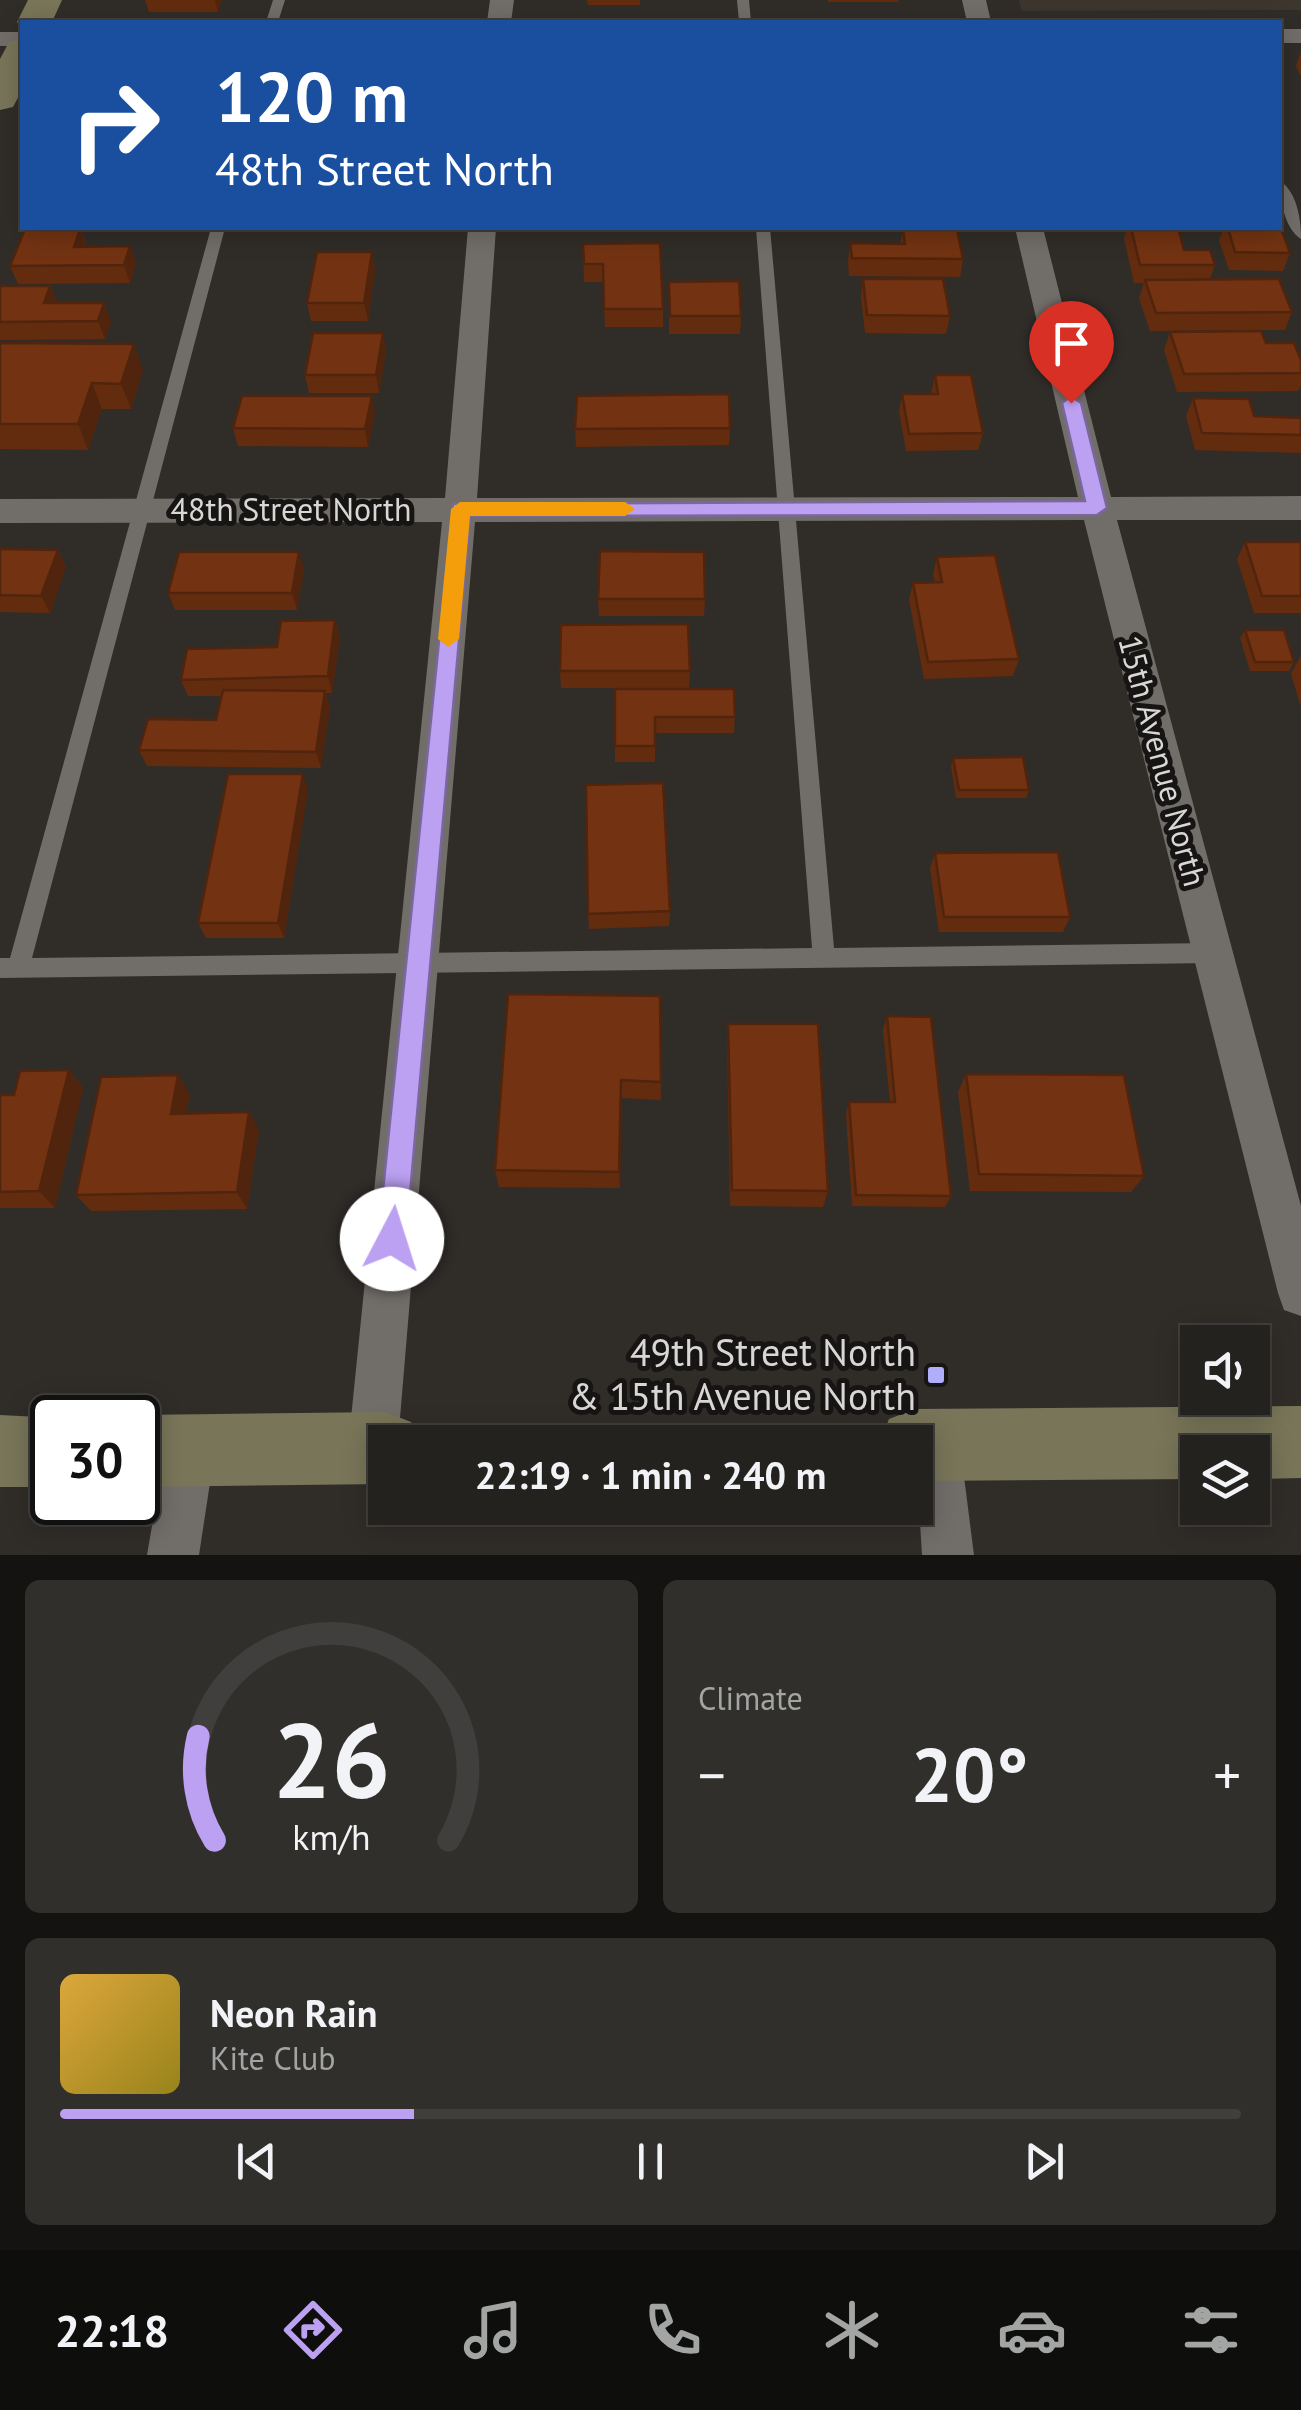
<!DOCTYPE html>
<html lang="en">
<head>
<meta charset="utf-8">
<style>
  :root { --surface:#24221f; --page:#302f2c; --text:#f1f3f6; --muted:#a3a4a4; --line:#413f3d; --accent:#bca0f2 }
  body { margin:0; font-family:"PT Sans",sans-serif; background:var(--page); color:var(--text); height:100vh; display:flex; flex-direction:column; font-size:38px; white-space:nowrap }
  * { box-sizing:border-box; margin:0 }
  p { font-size:32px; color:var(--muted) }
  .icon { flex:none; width:55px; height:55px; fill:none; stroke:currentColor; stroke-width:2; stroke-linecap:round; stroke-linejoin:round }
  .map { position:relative; height:1555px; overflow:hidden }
  .side { display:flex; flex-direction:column; gap:25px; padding:25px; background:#141311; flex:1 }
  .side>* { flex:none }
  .top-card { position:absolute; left:20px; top:20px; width:1262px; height:210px; border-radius:0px; box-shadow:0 5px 25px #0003,0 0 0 2px var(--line); background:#1a4fa0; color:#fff; overflow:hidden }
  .controls { position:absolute; left:1180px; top:1325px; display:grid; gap:20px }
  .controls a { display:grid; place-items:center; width:90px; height:90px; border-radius:0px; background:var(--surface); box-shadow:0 5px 25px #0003,0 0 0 2px var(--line); font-size:50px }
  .speed { position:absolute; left:30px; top:1395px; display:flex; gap:20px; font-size:50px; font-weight:700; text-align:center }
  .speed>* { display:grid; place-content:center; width:130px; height:130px; border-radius:50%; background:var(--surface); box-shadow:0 5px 25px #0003,0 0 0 2px var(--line); line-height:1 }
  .speed .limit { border:5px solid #111; border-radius:15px; background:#fff; color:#111 }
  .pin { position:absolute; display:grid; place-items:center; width:85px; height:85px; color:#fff; margin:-102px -42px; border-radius:50% 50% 50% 0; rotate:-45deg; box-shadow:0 0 10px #0007 }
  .pin .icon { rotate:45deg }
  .me { position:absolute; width:110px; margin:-55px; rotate:5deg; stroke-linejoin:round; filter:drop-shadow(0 0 8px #0008) }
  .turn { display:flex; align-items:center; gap:35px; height:210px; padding:0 30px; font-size:45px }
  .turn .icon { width:130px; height:130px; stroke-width:2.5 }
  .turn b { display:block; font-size:70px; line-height:85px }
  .big { font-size:75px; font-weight:700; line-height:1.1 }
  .side .tile { flex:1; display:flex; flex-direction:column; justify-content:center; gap:15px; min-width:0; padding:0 35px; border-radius:15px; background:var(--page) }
  .side .dial { align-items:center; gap:0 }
  .dial svg { height:260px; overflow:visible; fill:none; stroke:var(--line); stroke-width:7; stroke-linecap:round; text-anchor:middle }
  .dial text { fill:var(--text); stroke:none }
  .song { display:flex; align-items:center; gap:30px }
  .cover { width:120px; height:120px; border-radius:15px; background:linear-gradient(135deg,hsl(40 70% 55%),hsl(50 70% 35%)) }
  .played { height:10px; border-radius:5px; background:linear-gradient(90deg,var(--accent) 30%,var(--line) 30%) }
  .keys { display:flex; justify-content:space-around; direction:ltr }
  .heat { display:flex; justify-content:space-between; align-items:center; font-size:55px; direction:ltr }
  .side .tiles { flex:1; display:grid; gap:25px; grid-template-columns:1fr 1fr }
  .tile:last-child { grid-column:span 2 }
  .trip { position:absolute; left:368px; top:1425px; width:565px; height:100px; border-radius:0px; background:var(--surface); box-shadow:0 5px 25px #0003,0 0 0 2px var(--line); font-weight:700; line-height:100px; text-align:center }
  .tab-bar { display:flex; height:160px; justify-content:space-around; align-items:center; background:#0e0e0c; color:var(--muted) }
  .tab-bar .icon { width:70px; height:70px }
  .tab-bar .active { color:var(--accent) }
  .tab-bar b { font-size:45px; color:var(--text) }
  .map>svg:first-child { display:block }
  .built { fill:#3d362e }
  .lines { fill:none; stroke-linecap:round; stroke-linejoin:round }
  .lane { fill:#716e6a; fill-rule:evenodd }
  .street { fill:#716e6a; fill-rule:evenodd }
  .secondary { fill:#787559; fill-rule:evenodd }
  .wall { fill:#632c0f }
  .shaded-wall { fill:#50240d }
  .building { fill:#733312; stroke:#50240d; stroke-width:2.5 }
  .route { fill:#bca0f2; stroke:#7a689d; stroke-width:2.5 }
  .slow { fill:#f59e0b }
  .poi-dot { fill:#b0aefa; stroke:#171514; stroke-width:4 }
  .labels { text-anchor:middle; stroke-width:10; stroke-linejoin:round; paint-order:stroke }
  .street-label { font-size:32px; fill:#d9d7d5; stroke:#171514 }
  .near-poi-label { font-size:38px; fill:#d9d7d5; stroke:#171514; text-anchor:end }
</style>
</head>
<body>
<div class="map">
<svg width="1301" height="1555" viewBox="0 0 1301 1555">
  <rect width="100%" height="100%" fill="#302d29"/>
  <polygon class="built" points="1019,0 1301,0 1301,10 1022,11"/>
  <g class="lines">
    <g class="lane">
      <polygon points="273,0 285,0 278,22 266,22"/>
      <polygon points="737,0 749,0 751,22 739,22"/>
      <path d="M1280,181C1297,192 1301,219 1301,239C1284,228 1280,200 1280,181Z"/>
      <polygon points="211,228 225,228 32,958 812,948 756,228 770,228 834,948 1213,943 1221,946 1224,953 1221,960 1213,963 0,978 0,958 10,958"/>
    </g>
    <g class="street">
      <polygon points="490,0 514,0 511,22 487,22"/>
      <polygon points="962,0 986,0 991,22 967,22"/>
      <rect x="1280" y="29" width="21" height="14"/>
      <rect x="0" y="32" width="22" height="14"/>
      <polygon points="468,228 496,228 477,498 1078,497 1015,228 1043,228 1111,497 1301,496 1301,520 1117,520 1301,1206 1301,1316 1284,1310 1278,1293 1084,520 475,522 398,1442 385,1442 385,1468 373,1473 356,1465 348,1448 442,522 0,523 0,499 445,498"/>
      <polygon points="935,1420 952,1428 960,1445 974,1555 922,1555 915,1442 911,1442 918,1428"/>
      <polygon points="190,1425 207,1433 215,1450 199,1555 147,1555 165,1450 173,1433"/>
    </g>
    <g class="secondary">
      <polygon points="28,0 62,0 52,22 22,22 22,29 17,22"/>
      <polygon points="22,39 22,90 13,107 0,110 0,59 9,42"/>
      <polygon points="1301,1406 1301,1478 1252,1479 1252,1452 1198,1452 1198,1479 915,1481 915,1442 880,1442 889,1419 915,1409"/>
      <polygon points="385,1412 411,1422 419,1442 385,1442 385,1484 138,1487 138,1418 131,1418 138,1415"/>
      <polygon points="0,1415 59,1418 52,1418 52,1487 0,1487"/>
    </g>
  </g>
  <g class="wall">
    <polygon points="145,0 222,0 218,12 149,12"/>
    <polygon points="587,0 640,0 640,5 588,5"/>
    <rect x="828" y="0" width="70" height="2"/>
    <polygon points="1301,52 1301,76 1296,66"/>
    <polygon points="31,228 103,228 102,230 81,230 87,246 130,246 136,264 130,283 18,284 10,266"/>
    <rect x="674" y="228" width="59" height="3"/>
    <polygon points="1127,228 1203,228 1203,229 1179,229 1184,250 1215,265 1210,279 1292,312 1285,330 1150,331 1139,298 1144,283 1134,283 1124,238"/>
    <polygon points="1224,228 1280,228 1290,253 1283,271 1229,270 1219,240"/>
    <polygon points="903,229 963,259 960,277 849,276 848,261 850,243 900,244"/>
    <polygon points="583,244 663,309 663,327 605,327 603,282 584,282"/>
    <polygon points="372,252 375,270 368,321 311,321 307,303"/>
    <polygon points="863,279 950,316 946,334 865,333 861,297"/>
    <polygon points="669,282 741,316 740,334 669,334"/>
    <polygon points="0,286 50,286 57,303 111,321 105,339 0,340"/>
    <polygon points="1170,332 1266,343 1301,360 1301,385 1298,391 1177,392 1164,350"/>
    <polygon points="383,333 386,351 379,393 309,393 305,375"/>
    <polygon points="0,343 143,370 131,409 102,409 88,450 0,449"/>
    <polygon points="935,375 983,433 978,450 906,451 899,412 902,394 931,394"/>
    <polygon points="1193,398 1254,416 1301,418 1301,453 1195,450 1186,416"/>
    <polygon points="375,413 368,447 238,446 233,428"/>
    <polygon points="730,428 729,445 576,447 575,429"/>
    <polygon points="1245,542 1301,542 1301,613 1254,613 1237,559"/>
    <polygon points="0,549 58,550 66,567 50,613 0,612"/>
    <polygon points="937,557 1019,659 1013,676 924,679 909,600 913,583 935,582 933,574"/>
    <polygon points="304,569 297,610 175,610 168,593"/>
    <polygon points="598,599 705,599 704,616 599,616"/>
    <polygon points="335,620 340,637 332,693 326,693 330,707 321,768 147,766 139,750 216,720 222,696 188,696 181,680 277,647"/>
    <polygon points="1245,630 1294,662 1289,671 1250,671 1240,638"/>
    <polygon points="1300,657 1301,657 1301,707 1291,674"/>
    <polygon points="560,671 690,671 689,688 561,688"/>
    <polygon points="615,689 735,717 734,733 655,733 655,762 615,762"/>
    <polygon points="953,758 1029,790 1026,798 956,798 951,766"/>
    <polygon points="308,790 284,938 206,938 198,923"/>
    <polygon points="935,853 1070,917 1063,932 939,932 930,868"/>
    <polygon points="670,911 669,926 589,929 588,914"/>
    <polygon points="660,996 661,1100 622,1098 620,1188 499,1187 495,1170"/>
    <polygon points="887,1016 951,1196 945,1207 852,1206 846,1114 849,1102 890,1102 883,1030"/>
    <polygon points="728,1024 828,1191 823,1207 730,1206 727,1043"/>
    <polygon points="69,1070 83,1088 55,1208 0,1208 0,1095 14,1095"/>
    <polygon points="966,1074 1144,1176 1131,1192 970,1191 958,1092"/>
    <polygon points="190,1094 186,1114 249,1112 259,1130 247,1209 91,1211 76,1195"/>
  </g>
  <g class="shaded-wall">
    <polygon points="215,0 222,0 218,12"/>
    <polygon points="80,229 87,247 74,247"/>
    <polygon points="130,246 136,264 130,283 124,265"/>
    <polygon points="372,252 375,270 368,321 364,303"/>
    <polygon points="50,286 58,304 44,303"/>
    <polygon points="104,303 111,321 105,339 98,321"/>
    <polygon points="383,333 386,351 379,393 376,375"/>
    <polygon points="134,344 143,370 131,409 121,384"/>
    <polygon points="92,383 102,409 88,450 78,424"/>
    <polygon points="372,396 375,413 368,447 365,429"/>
    <polygon points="58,550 66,567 50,613 41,596"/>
    <polygon points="299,552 304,569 297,610 292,593"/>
    <polygon points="335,620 340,637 332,693 328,676"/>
    <polygon points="325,691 330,707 321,768 316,752"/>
    <polygon points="303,774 308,790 284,938 278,923"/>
    <polygon points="69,1070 83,1088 55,1208 39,1191"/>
    <polygon points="178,1075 190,1094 183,1132 171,1114"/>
    <polygon points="621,1080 622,1098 620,1188 619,1172"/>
    <polygon points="249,1112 259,1130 247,1209 237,1192"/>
  </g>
  <g class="building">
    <polygon points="1280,225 1290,253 1235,252 1228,228 1280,228"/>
    <polygon points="1131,228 1178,228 1184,250 1210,250 1215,265 1140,265"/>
    <polygon points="25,229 80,229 74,247 130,246 124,265 10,266"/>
    <polygon points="903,229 957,229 963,259 852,258 850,243 905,244"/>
    <polygon points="660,243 663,309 604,309 603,264 584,264 583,244"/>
    <polygon points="317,252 372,252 364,303 307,303"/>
    <polygon points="863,279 943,279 950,316 867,315"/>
    <polygon points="1279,279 1292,312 1156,313 1145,280"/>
    <polygon points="739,281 741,316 670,316 669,282"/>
    <polygon points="0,286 50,286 44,303 104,303 98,321 0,322"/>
    <polygon points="1261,331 1266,343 1294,343 1301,360 1301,373 1184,374 1170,332"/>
    <polygon points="313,333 383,333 376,375 305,375"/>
    <polygon points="0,343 134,344 121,384 92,383 78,424 0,424"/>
    <polygon points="935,375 971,375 983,433 909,434 902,394 938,394"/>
    <polygon points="729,394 730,428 575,429 577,396"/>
    <polygon points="242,396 372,396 365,429 233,428"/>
    <polygon points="1193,398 1249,399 1254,416 1301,418 1301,435 1202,433"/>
    <polygon points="1245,542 1301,542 1301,596 1262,596"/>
    <polygon points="0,549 58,550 41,596 0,595"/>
    <polygon points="600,551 704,552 705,599 598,599"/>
    <polygon points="179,552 299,552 292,593 168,593"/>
    <polygon points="995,555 1019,659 928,662 913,583 942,582 937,557"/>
    <polygon points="335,620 328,676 181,680 187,649 277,647 281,621"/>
    <polygon points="688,624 690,671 560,671 561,625"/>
    <polygon points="1245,630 1284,630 1294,662 1255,662"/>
    <polygon points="615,689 734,689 735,717 655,717 655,746 615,746"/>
    <polygon points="223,690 325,691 316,752 139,750 148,719 216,720"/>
    <polygon points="1023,757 1029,790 959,790 953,758"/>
    <polygon points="228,774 303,774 278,923 198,923"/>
    <polygon points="663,783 670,911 588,914 586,785"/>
    <polygon points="1058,852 1070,917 944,917 935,853"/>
    <polygon points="508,994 660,996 661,1082 621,1080 619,1172 495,1170"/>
    <polygon points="887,1016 931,1017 951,1196 856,1195 849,1102 895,1102"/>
    <polygon points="728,1024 818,1024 828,1191 732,1190"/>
    <polygon points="69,1070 39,1191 0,1192 0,1095 14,1095 20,1071"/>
    <polygon points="966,1074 1124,1075 1144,1176 979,1174"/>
    <polygon points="178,1075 171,1114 249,1112 237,1192 76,1195 101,1077"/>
  </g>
  <polygon class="route" points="1071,396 1081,403 1107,508 1097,515 470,516 406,1239 402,1249 392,1253 382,1249 378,1239 453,504 1085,501 1062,403"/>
  <polygon class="slow" points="460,502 625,502 635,509 625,516 470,516 459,639 448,647 438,639 451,509"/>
  <rect class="poi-dot" x="926" y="1365" width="20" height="20" rx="5"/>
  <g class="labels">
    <g class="street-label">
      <text x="291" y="521">48th Street North</text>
      <text transform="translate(1162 761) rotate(75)" y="11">15th Avenue North</text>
    </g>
    <g class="near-poi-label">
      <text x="916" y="1366">49th Street North<tspan x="916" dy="44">&amp; 15th Avenue North</tspan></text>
    </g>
  </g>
</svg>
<div class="controls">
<a><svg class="icon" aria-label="sound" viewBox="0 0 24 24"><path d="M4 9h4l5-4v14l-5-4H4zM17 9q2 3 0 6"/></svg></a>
<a><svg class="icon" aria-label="layers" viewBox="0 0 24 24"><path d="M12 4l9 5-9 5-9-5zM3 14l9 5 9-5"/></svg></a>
</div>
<div class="speed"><div class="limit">30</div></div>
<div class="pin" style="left:1071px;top:403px;background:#d93025"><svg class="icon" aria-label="arrive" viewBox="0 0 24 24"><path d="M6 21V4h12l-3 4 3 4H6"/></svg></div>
<svg class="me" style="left:392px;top:1239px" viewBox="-20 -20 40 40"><circle r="19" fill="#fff"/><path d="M0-13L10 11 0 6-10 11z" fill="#bca0f2"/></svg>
<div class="trip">22:19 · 1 min · 240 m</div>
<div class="top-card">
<div class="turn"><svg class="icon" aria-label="right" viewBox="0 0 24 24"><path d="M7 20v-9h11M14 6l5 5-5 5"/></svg><div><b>120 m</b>48th Street North</div></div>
</div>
</div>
<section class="side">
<div class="tiles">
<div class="tile dial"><svg viewBox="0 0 100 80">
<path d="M14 69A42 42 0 1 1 86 69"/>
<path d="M14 69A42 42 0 0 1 9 37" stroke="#bca0f2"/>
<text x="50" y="56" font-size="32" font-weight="700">26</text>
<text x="50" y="72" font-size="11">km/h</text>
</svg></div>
<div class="tile"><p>Climate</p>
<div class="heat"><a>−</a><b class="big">20°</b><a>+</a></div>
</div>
<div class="tile">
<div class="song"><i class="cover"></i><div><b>Neon Rain</b><p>Kite Club</p></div></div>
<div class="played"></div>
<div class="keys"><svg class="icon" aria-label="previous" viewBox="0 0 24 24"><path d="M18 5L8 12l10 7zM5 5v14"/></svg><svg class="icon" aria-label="pause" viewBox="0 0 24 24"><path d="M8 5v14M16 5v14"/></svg><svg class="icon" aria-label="next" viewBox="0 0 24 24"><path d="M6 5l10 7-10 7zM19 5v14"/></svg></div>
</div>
</div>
</section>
<nav class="tab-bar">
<b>22:18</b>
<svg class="icon active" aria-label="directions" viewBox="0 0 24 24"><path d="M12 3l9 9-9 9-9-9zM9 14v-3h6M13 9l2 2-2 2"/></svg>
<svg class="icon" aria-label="music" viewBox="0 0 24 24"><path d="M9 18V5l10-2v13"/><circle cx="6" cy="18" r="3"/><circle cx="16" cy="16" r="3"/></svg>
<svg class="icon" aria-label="phone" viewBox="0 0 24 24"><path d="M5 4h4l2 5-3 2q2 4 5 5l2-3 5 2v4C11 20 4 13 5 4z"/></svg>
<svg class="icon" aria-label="climate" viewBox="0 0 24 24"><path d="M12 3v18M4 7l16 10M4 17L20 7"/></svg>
<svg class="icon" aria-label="car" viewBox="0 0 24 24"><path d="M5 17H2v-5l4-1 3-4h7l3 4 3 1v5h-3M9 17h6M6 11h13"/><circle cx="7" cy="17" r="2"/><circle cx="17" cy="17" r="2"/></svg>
<svg class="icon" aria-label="filters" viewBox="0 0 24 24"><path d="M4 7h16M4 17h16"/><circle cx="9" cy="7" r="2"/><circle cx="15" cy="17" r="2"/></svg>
</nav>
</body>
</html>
